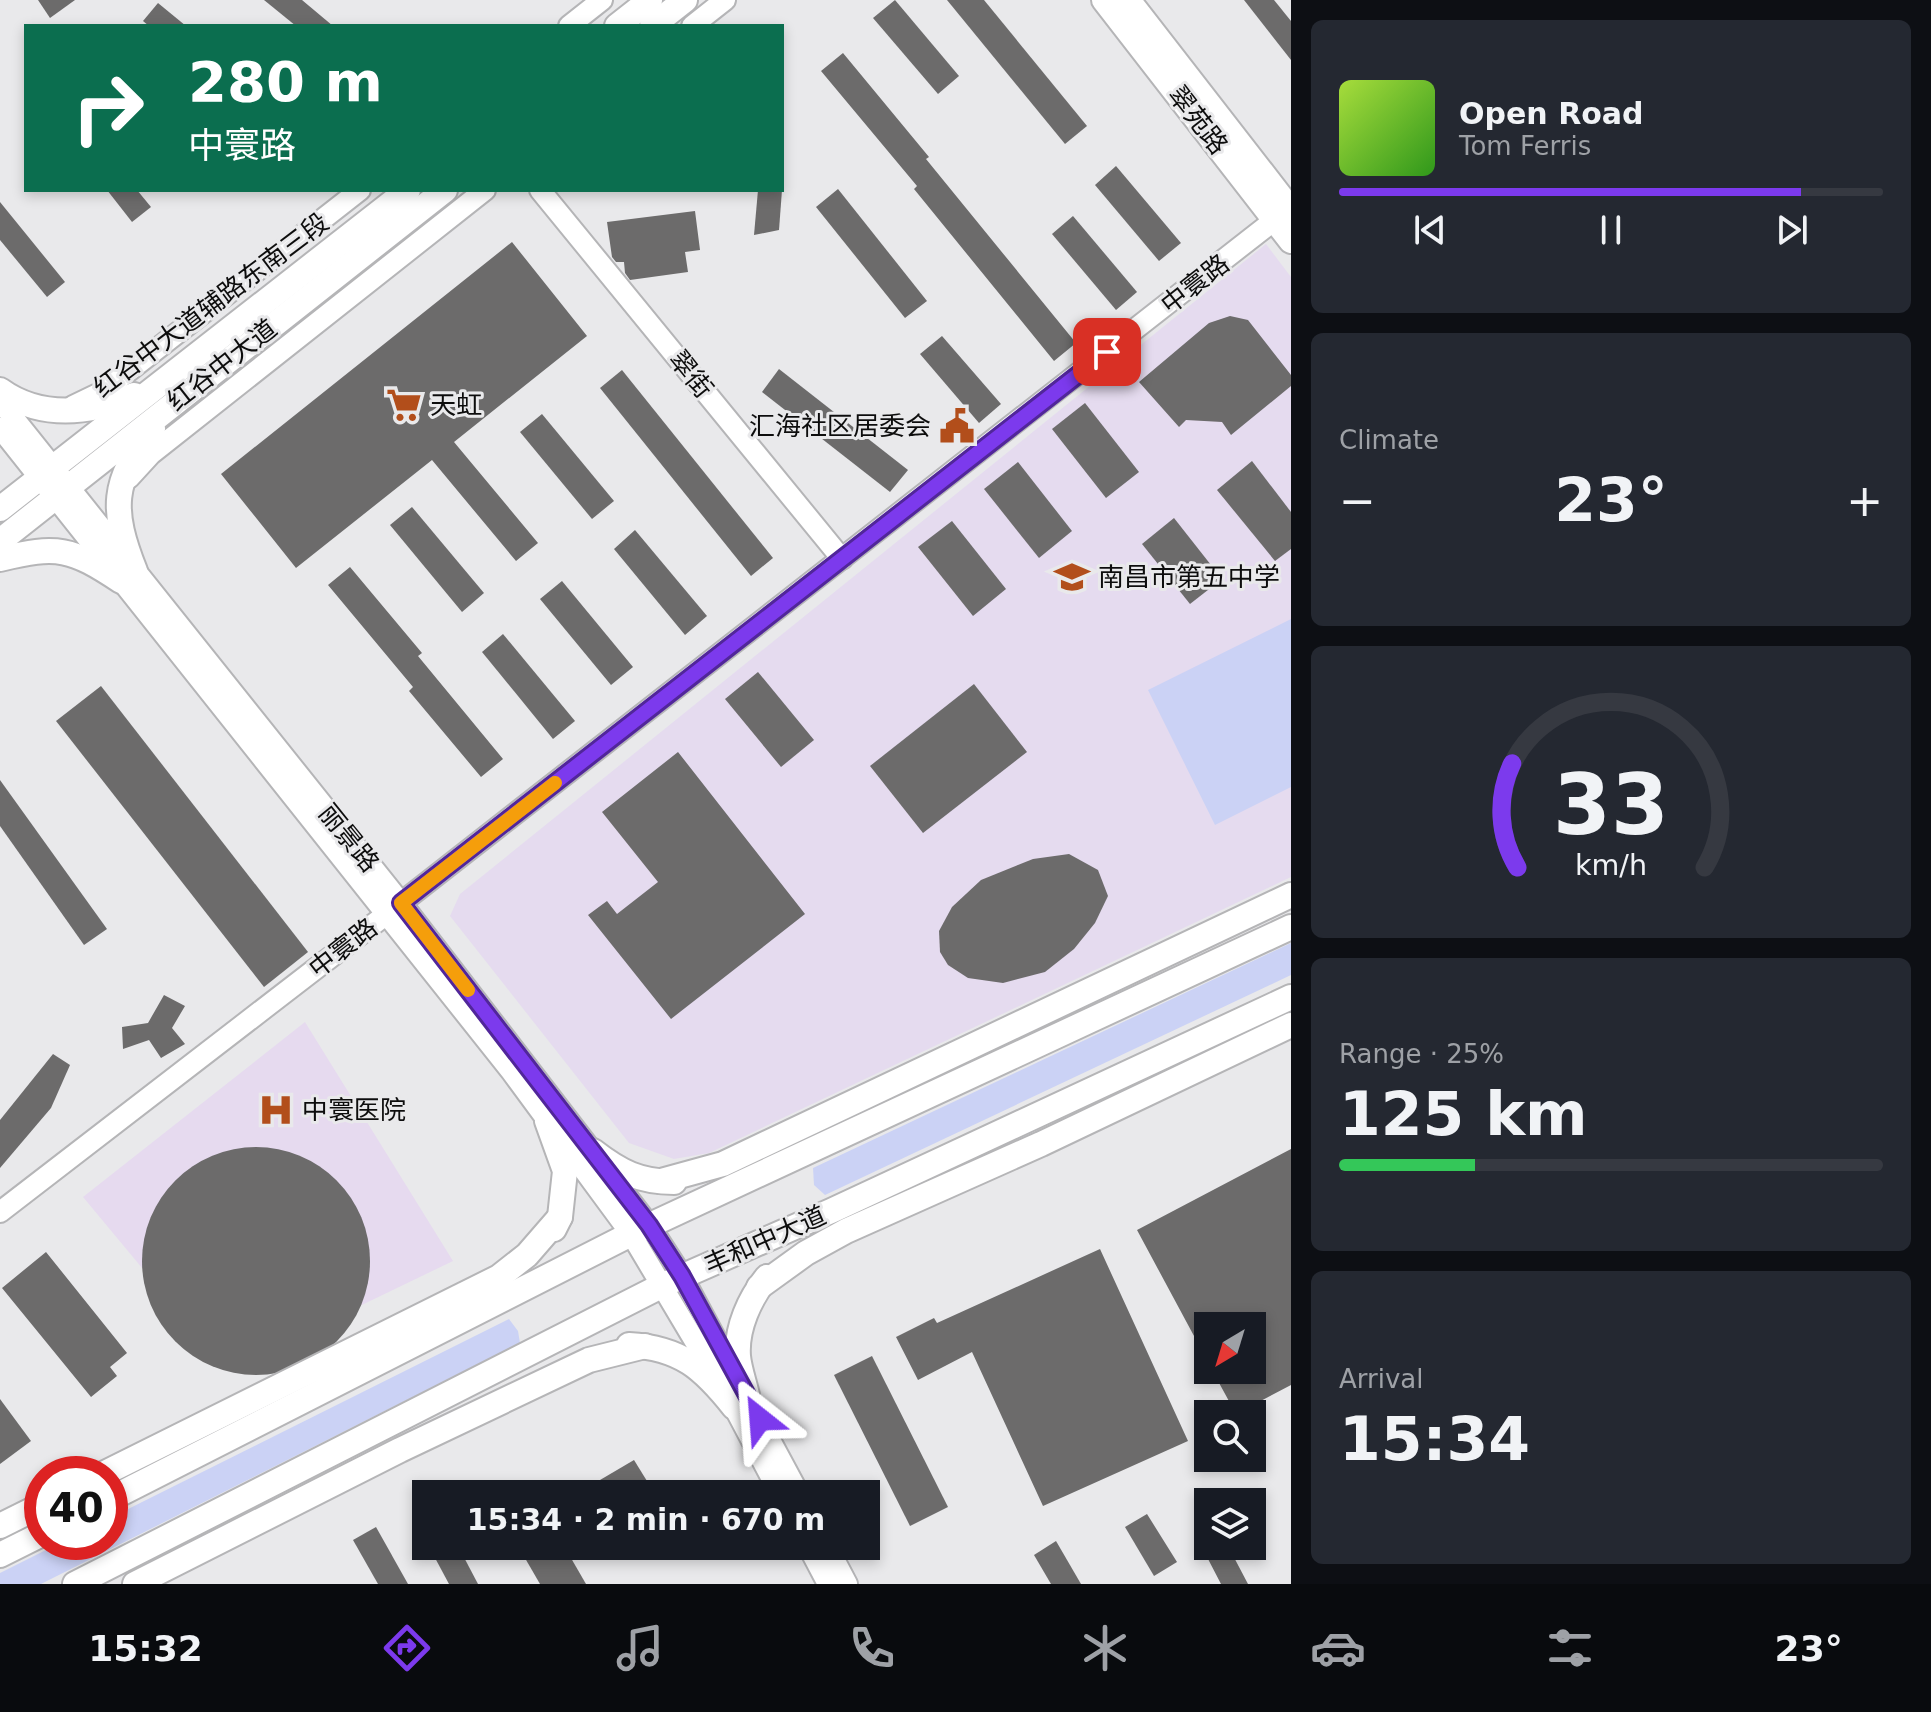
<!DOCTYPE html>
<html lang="en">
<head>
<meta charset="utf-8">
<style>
  :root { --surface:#171b24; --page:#242831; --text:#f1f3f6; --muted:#9ea1a6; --line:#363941; --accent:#7c3aed }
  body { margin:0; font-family:"DejaVu Sans","Noto Sans SC",sans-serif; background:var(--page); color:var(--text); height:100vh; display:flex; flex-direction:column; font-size:30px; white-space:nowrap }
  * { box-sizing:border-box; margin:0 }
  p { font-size:26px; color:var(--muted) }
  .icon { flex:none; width:44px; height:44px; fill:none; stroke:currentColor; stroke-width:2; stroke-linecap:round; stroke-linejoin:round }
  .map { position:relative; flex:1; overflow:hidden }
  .drawer { display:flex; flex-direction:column; gap:20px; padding:20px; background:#0d0f14; width:640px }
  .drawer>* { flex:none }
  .banner { position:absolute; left:24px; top:24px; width:760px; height:168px; border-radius:0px; box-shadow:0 4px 12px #0003; background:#0b6e4f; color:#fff; overflow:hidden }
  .needle { width:52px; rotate:218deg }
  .tools { position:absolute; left:1194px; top:1312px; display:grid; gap:16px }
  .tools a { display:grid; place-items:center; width:72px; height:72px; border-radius:0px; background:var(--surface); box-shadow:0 4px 12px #0003; font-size:40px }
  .speed { position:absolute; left:24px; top:1456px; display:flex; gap:16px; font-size:40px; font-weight:700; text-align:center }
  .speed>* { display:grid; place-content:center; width:104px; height:104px; border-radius:50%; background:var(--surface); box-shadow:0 4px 12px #0003; line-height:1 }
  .speed .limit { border:12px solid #d22; background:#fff; color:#111 }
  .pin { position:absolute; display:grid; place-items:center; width:68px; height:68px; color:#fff; margin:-34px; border-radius:16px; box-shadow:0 4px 12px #0006 }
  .me { position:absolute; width:88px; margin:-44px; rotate:332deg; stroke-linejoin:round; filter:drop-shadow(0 0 6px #0008) }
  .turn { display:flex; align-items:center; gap:28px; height:168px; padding:0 32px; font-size:36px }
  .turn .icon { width:104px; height:104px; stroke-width:2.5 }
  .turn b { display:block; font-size:56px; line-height:68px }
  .big { font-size:60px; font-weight:700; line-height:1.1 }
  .drawer .card { flex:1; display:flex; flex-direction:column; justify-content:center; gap:12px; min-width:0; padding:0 28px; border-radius:12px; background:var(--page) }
  .drawer .dial { align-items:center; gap:0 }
  .dial svg { height:208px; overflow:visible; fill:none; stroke:var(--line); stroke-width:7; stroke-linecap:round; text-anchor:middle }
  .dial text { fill:var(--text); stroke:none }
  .song { display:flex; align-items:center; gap:24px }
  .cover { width:96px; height:96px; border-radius:12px; background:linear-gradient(135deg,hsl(80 70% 55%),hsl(110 70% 35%)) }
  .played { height:8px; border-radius:4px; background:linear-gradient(90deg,var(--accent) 85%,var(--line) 85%) }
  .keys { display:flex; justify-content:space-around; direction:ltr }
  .heat { display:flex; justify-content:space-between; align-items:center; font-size:44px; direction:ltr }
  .charge { height:12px; border-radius:6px; background:linear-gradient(90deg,#34c759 25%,var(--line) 0) }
  .trip { position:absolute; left:412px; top:1480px; width:468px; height:80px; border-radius:0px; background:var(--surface); box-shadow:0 4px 12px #0003; font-weight:700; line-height:80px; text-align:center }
  .tab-bar { display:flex; height:128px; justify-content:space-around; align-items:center; background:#090b0e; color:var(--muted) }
  .tab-bar .icon { width:56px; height:56px }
  .tab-bar .selected { color:var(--accent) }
  .tab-bar b { font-size:36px; color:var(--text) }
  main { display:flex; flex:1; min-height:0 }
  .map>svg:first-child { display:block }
  .education { fill:#e5dbef }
  .medical { fill:#e6daef }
  .green { fill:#cbd2f5 }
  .building { fill:#6c6b6b }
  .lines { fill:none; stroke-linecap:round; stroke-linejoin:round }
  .minor-casing { stroke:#b5b5b7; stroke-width:24 }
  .major-casing { stroke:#b5b5b7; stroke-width:28 }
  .minor { stroke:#fff; stroke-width:20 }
  .major { stroke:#fff; stroke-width:24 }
  .route-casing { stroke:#51269a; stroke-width:20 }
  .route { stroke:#7c3aed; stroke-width:14 }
  .slow { stroke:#f59e0b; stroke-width:14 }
  .labels { text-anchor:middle; stroke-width:6; stroke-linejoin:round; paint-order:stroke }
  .street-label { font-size:26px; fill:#0d0d0d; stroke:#e9e9eb }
  .poi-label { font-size:26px; fill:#0d0d0d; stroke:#e9e9eb; text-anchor:start }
</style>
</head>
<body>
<main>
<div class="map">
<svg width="1291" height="1584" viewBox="0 0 1291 1584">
  <rect width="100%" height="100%" fill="#e9e9eb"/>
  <polygon class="education" points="1266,244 1291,277 1291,877 709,1153 674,1159 629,1143 450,916 460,894"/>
  <polygon class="medical" points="305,1022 453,1261 227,1370 83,1197"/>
  <g class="green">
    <polygon points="1291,619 1291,787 1215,825 1148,690"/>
    <polygon points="1291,943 1291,975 825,1195 814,1185 813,1168"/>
    <polygon points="509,1319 518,1331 520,1343 41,1584 0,1584 0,1573 62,1542 110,1542 110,1518"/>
  </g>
  <g class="building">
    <polygon points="38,0 75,0 50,18"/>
    <polygon points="264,0 302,0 333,26 296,26"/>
    <polygon points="895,0 959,76 938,94 873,18"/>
    <polygon points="947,0 984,0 1087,126 1065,144"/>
    <polygon points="1244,0 1274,0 1291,21 1291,60"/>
    <polygon points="158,3 186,26 149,26 143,21"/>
    <polygon points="843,53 929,157 926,159 1076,343 1054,361 914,189 917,186 821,71"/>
    <polygon points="1116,166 1181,243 1159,261 1095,185"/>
    <polygon points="838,189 927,301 905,318 816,207"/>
    <polygon points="107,190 137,190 151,207 132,222"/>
    <polygon points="758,190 782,190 779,230 754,235"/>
    <polygon points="0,202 65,282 47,297 0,240"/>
    <polygon points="695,211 700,250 685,252 688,272 630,280 625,273 624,262 616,262 612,257 607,222"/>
    <polygon points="1073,216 1137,292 1116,310 1052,234"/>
    <polygon points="512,242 587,336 454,442 538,543 516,561 432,460 296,568 221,474"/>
    <polygon points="1230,316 1248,320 1291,375 1291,386 1231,435 1222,422 1186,420 1179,427 1139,382 1209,323"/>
    <polygon points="942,336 1001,404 979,423 920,354"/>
    <polygon points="779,369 908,470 890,492 762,392"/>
    <polygon points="622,370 773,558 751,576 600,388"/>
    <polygon points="1085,403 1139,472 1106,498 1052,429"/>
    <polygon points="542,414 614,501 592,519 520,432"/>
    <polygon points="1252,461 1291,512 1291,549 1275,561 1217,490"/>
    <polygon points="1018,462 1072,531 1039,558 984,489"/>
    <polygon points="412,507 484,593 462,612 390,525"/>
    <polygon points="1174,518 1222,579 1190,604 1142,544"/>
    <polygon points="952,521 1006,589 973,616 918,547"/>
    <polygon points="635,530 707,616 685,635 614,549"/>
    <polygon points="350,567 422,653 418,656 503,759 481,777 409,691 413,687 328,585"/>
    <polygon points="562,581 633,667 611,685 540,599"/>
    <polygon points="503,634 575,721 553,739 482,652"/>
    <polygon points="758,672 814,740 781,767 725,699"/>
    <polygon points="974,684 1027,752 923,833 870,766"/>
    <polygon points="101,686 308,952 264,987 56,721"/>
    <polygon points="678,752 805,914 671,1019 588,915 607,901 617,914 658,882 602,812"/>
    <polygon points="0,780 107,929 84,945 0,826"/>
    <polygon points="1069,854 1098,870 1108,896 1095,923 1074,949 1045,972 1003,983 968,978 948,965 940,952 939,931 952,907 981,880 1033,859"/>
    <polygon points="164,995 185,1006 172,1028 185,1044 161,1058 149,1040 123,1049 122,1027 148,1023"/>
    <polygon points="53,1054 70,1065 51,1108 0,1168 0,1120"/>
    <circle cx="256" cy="1261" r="114"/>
    <polygon points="1291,1149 1291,1385 1236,1414 1212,1370 1252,1370 1252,1326 1208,1326 1208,1362 1137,1230"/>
    <polygon points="1100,1249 1188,1441 1043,1506 972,1352 918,1380 896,1337 934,1318 937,1323"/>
    <polygon points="46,1252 127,1353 110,1367 117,1376 91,1397 2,1288"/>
    <polygon points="872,1356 948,1507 910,1526 834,1375"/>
    <polygon points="0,1399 31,1441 0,1464"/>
    <polygon points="634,1460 655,1494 608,1494 600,1480"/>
    <polygon points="1147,1514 1177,1562 1154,1576 1125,1527"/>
    <polygon points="1208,1525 1208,1546 1228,1546 1248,1584 1221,1584 1194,1532"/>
    <polygon points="376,1527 408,1584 378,1584 353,1540"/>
    <polygon points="1056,1541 1081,1584 1051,1584 1034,1555"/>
    <polygon points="453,1546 458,1546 478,1584 449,1584 434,1556"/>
    <polygon points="518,1546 564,1546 586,1584 540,1584"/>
  </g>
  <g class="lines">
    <g class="minor-casing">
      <g id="minor">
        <polyline points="569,26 602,0"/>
        <polyline points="692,26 725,0"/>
        <polyline points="540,190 842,559"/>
        <polyline points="0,401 401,903 649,1225 682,1276 799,1494"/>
        <polyline points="73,406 102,392 360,190"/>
        <polyline points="0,428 511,1071 631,1234 734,1407 780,1494"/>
        <polyline points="129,478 151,454 485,190"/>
        <polyline points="0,1212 401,903 1286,211"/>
        <polyline points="808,1546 828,1584"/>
        <polyline points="827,1546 847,1584"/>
      </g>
    </g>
    <g class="major-casing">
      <g id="major">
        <polyline points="1104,0 1291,241"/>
        <polyline points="1128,0 1291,210"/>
        <polyline points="617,26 650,0"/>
        <polyline points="652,26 685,0"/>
        <path d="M0,390C40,419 90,414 134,395"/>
        <polyline points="0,509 408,190"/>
        <polyline points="0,541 445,190"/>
        <path d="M0,559C58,545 71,548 121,581"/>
        <path d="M135,571C111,510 111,482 153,429"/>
        <polyline points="547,1121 565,1171 560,1217 554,1229"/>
        <path d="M593,1151C620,1172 640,1182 674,1182"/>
        <polyline points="661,1181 723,1164 1291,895"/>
        <polyline points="759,1287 806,1253 846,1231 1041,1144 1291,1025"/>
        <path d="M629,1345C681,1348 703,1368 734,1407"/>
        <path d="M747,1395C744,1382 739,1368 738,1356C736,1328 750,1298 767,1277"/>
        <polyline points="103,1474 499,1277 527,1255 560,1217"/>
        <polyline points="110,1499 631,1234 1291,927"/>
        <polyline points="0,1526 42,1505"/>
        <polyline points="0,1555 42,1534"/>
        <polyline points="75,1584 663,1285 831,1211 1291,997"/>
        <polyline points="135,1584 400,1450 589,1360 645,1346"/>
      </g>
    </g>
    <use href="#minor" class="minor"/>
    <use href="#major" class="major"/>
  </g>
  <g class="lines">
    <g class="route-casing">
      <polyline id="route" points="760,1419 682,1276 649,1225 401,903 1107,352"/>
    </g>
    <use href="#route" class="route"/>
    <polyline class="slow" points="468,990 401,903 555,783"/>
  </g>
  <defs>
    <g id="supermarket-bare" transform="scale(2.76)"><path d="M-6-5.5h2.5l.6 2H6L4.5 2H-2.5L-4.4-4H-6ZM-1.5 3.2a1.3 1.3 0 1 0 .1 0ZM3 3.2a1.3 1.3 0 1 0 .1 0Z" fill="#b24e1b" stroke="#e9e9eb" stroke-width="2.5" paint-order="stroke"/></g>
    <g id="civic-bare" transform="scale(2.76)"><path d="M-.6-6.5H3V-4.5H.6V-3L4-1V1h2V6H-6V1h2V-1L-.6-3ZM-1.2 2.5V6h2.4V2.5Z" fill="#b24e1b" stroke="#e9e9eb" stroke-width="2.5" paint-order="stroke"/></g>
    <g id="school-bare" transform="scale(2.76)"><path d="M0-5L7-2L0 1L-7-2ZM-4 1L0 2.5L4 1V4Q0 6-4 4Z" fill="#b24e1b" stroke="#e9e9eb" stroke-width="2.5" paint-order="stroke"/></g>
    <g id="hospital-bare" transform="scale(2.76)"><path d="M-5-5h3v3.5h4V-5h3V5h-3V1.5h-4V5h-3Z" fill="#b24e1b" stroke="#e9e9eb" stroke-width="2.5" paint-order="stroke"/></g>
  </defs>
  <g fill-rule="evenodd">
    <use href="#supermarket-bare" x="404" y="405"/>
    <use href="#civic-bare" x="957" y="426"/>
    <use href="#school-bare" x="1072" y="577"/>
    <use href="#hospital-bare" x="276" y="1110"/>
  </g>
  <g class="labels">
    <g class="street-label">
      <text transform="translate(1198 120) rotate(52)" y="9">翠苑路</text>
      <text transform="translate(1195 284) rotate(-38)" y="9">中寰路</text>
      <text transform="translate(211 305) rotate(-37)" y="9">红谷中大道辅路东南三段</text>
      <text transform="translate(222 365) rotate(-38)" y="9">红谷中大道</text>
      <text transform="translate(691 374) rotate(51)" y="9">翠街</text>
      <text transform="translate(349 838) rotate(51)" y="9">丽景路</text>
      <text transform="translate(343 948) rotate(-38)" y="9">中寰路</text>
      <text transform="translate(765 1240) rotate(-24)" y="9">丰和中大道</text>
    </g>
    <g class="poi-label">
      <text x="430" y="414">天虹</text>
      <text x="931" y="435" text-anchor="end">汇海社区居委会</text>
      <text x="1098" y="586">南昌市第五中学</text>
      <text x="302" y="1119">中寰医院</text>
    </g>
  </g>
</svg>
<div class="tools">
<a><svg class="needle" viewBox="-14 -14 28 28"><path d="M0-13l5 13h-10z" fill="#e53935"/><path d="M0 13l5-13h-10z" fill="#9ea1a6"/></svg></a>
<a><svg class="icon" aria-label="search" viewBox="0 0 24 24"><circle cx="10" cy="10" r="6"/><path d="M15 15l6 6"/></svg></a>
<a><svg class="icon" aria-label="layers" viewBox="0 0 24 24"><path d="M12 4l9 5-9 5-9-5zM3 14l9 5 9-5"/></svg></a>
</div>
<div class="speed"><div class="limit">40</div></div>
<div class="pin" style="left:1107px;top:352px;background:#d93025"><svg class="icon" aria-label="arrive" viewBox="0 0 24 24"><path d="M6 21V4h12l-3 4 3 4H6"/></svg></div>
<svg class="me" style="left:760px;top:1419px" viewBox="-20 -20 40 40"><path d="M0-17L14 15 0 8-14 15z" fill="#7c3aed" stroke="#fff" stroke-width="4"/></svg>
<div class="trip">15:34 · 2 min · 670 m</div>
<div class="banner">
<div class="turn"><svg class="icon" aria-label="right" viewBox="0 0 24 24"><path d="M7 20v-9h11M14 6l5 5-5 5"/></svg><div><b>280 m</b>中寰路</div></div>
</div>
</div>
<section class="drawer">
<div class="card">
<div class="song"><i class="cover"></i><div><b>Open Road</b><p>Tom Ferris</p></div></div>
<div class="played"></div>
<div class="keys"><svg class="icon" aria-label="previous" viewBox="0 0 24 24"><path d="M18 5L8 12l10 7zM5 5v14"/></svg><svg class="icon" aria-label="pause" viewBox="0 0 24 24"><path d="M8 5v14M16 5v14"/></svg><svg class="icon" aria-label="next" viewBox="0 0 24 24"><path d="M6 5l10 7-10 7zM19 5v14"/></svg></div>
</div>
<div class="card"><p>Climate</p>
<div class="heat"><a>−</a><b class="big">23°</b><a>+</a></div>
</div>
<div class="card dial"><svg viewBox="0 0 100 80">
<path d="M14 69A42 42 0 1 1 86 69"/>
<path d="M14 69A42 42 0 0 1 12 29" stroke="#7c3aed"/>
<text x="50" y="56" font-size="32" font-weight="700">33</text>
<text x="50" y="72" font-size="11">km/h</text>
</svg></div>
<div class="card"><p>Range · 25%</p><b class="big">125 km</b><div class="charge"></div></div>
<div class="card"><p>Arrival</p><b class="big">15:34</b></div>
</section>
</main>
<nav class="tab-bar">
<b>15:32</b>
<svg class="icon selected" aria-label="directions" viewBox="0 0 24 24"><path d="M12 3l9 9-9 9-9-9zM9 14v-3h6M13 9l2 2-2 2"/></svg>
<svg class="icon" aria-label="music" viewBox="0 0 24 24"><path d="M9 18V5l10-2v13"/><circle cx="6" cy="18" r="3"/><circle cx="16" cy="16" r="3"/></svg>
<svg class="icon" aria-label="phone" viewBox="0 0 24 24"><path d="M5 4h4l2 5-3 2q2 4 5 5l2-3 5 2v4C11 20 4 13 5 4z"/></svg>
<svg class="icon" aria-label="climate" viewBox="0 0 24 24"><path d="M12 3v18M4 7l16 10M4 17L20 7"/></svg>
<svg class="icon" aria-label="car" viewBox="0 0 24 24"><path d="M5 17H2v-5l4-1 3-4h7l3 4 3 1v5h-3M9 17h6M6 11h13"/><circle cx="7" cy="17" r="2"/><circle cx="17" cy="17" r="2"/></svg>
<svg class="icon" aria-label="filters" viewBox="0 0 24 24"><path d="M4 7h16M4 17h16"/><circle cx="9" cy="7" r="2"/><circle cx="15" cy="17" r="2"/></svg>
<b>23°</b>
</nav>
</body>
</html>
